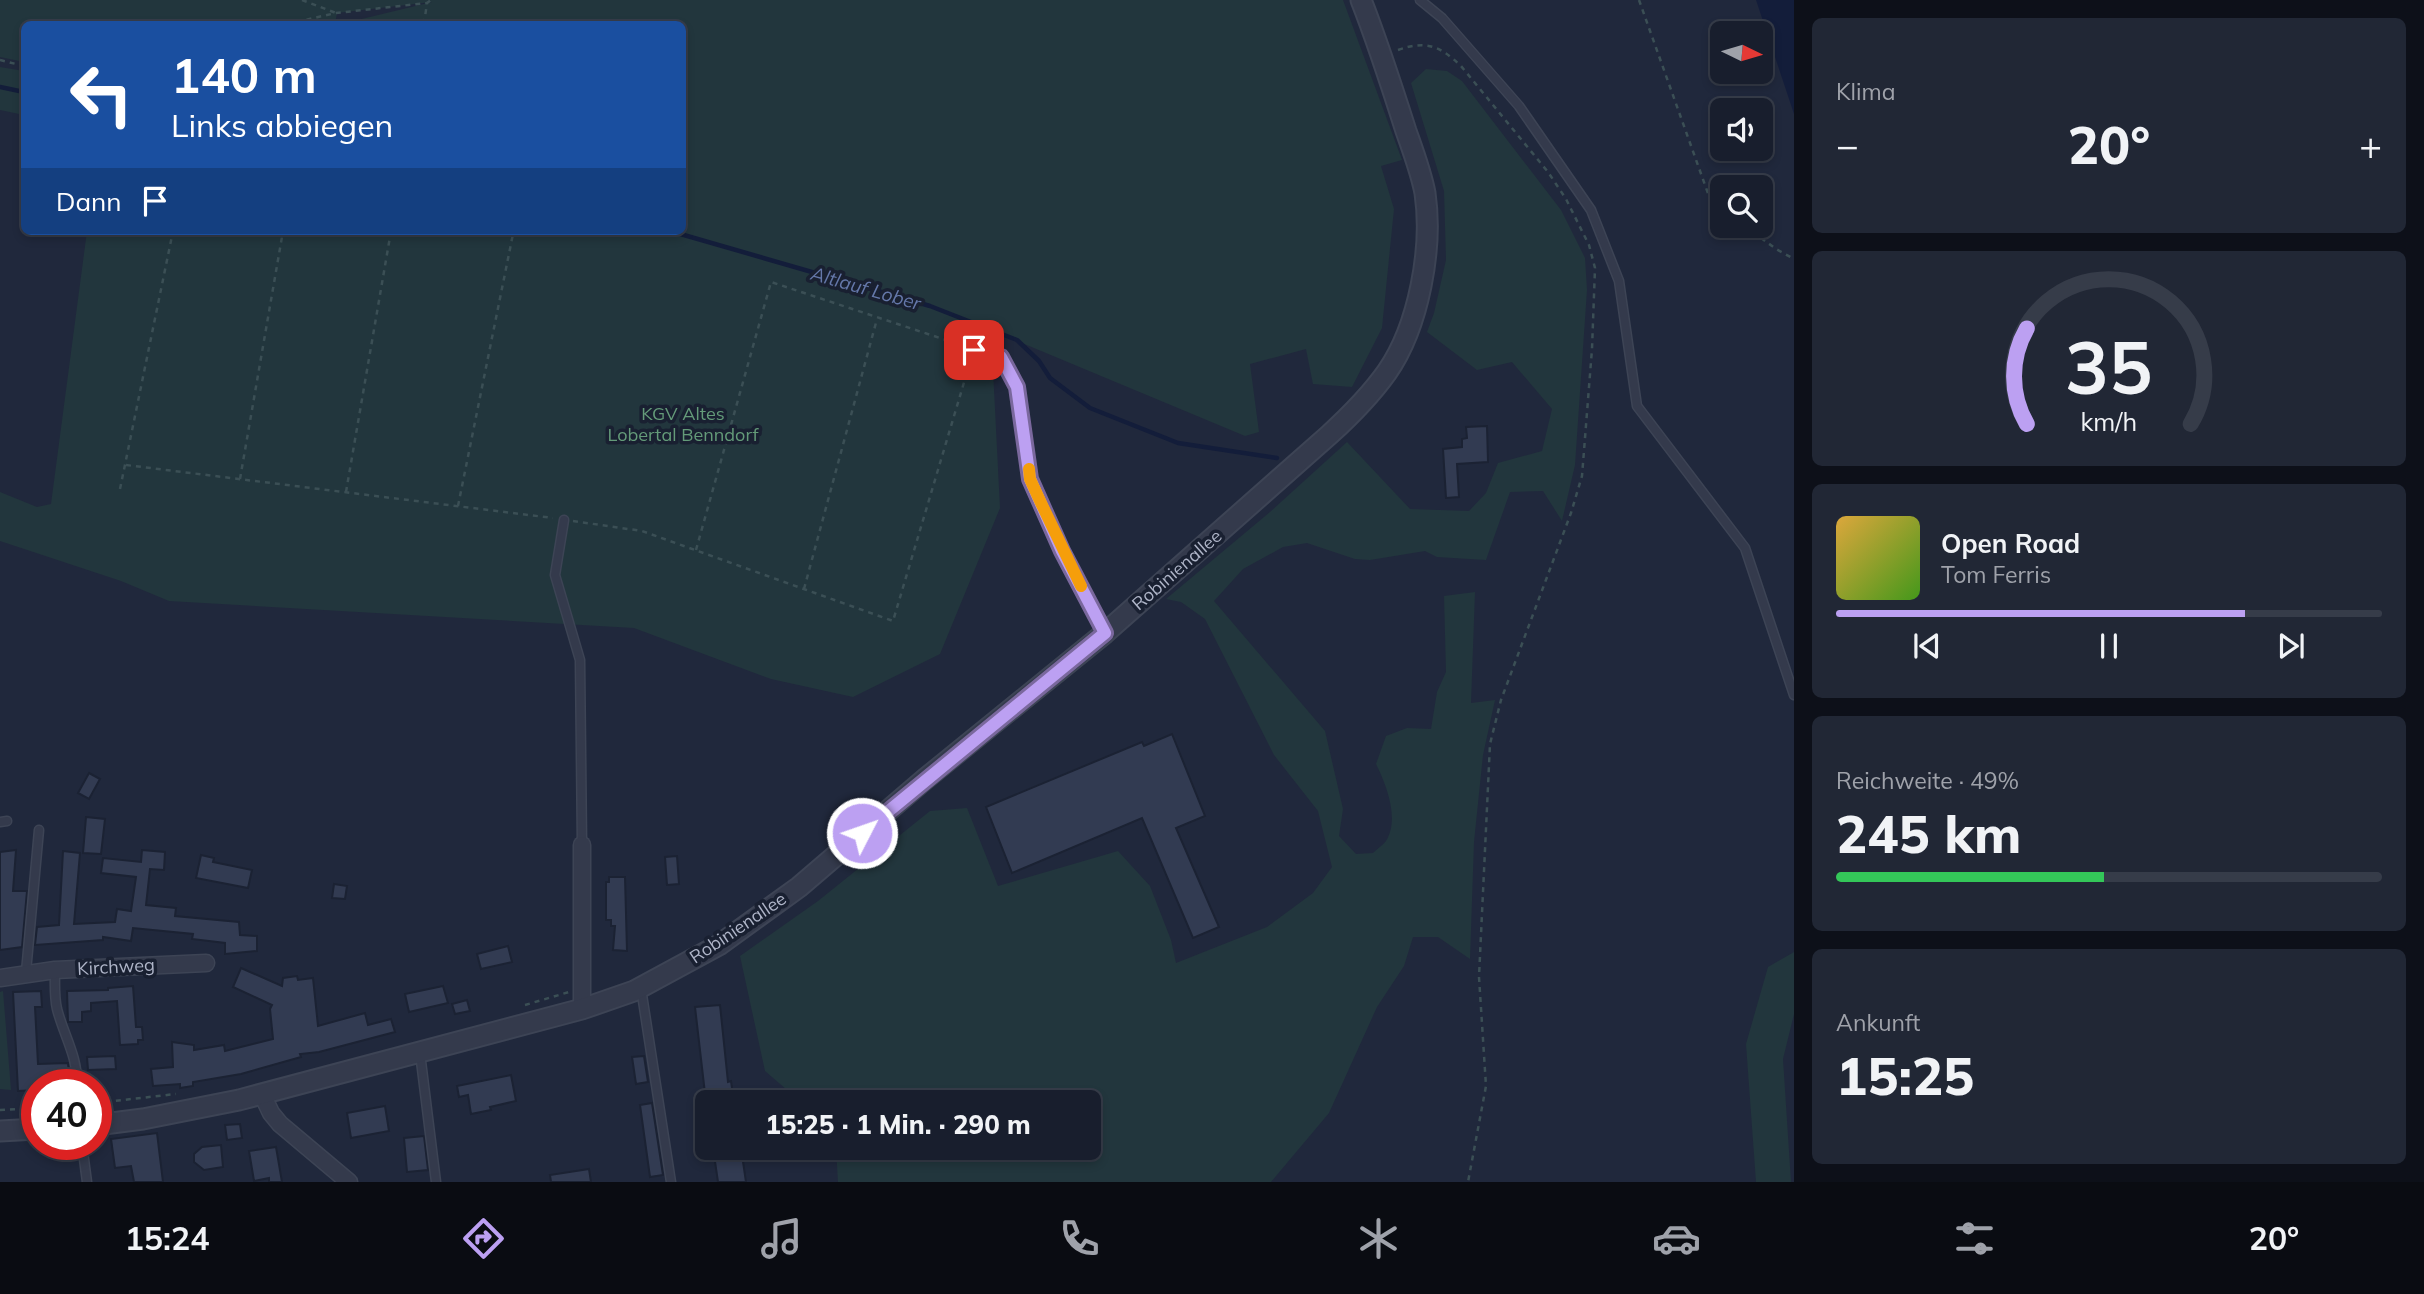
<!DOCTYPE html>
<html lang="de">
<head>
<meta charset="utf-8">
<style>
  :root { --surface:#181e2d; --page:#212735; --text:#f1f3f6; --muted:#9fa2aa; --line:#363c49; --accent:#bca0f2 }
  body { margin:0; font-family:Mulish,sans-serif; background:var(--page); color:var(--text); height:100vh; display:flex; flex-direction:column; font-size:26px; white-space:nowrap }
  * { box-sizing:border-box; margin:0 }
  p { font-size:23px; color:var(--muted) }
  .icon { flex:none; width:38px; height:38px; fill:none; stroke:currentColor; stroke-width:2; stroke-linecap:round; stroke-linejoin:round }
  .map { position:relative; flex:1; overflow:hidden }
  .sheet { display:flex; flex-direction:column; gap:18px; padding:18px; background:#0d1019; width:630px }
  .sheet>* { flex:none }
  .hud { position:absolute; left:21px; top:21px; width:665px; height:214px; border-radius:10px; box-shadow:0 4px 10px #0003,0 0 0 2px var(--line); background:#1a4fa0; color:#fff; overflow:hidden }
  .needle { width:46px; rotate:95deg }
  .buttons { position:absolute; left:1710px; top:21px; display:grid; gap:14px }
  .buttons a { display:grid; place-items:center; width:63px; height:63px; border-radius:10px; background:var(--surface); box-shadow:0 4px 10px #0003,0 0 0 2px var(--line); font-size:35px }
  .speed { position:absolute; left:21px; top:1069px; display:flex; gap:14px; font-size:35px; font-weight:700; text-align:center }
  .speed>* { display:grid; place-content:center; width:91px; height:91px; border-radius:50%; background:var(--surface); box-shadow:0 4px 10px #0003,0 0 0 2px var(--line); line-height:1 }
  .speed .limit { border:10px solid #d22; background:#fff; color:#111 }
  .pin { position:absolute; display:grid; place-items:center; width:60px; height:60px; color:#fff; margin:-30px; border-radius:14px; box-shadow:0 4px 10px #0006 }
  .me { position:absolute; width:77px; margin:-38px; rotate:49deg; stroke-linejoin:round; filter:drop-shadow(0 0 5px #0008) }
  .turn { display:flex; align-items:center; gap:24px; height:147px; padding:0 35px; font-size:32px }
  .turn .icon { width:91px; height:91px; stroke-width:2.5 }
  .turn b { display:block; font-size:49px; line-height:60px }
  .then { display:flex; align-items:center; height:66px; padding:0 35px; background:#0003; gap:14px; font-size:26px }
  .big { font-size:52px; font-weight:800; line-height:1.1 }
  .sheet .card { flex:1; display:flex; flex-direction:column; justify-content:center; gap:10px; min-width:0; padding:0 24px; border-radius:10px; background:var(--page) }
  .sheet .dial { align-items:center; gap:0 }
  .dial svg { height:182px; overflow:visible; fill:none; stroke:var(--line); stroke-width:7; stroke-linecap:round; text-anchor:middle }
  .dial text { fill:var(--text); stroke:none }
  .song { display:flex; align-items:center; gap:21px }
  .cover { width:84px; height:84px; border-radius:10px; background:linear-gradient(135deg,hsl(40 70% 55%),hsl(100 70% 35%)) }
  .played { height:7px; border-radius:4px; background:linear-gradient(90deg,var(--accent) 75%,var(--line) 75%) }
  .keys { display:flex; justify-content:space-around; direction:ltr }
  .heat { display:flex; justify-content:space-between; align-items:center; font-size:38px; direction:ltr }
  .charge { height:10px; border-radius:5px; background:linear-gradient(90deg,#34c759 49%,var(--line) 0) }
  .trip { position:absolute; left:695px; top:1090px; width:406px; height:70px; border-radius:10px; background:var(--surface); box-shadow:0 4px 10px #0003,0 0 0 2px var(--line); font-weight:800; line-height:70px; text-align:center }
  .tabs { display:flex; height:112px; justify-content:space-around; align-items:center; background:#0a0c12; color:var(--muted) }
  .tabs .icon { width:49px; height:49px }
  .tabs .on { color:var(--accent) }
  .tabs b { font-size:32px; color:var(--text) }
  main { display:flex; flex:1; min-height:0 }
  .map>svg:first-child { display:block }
  .green { fill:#22363d }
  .water { fill:#131d3a }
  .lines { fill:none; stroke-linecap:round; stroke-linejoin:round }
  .stream { stroke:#131d3a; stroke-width:4.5 }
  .building { fill:#323b52; stroke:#1b2233; stroke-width:2 }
  .service-casing { stroke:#3d4455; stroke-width:11 }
  .minor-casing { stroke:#3d4455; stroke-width:19 }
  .tertiary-casing { stroke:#3d4455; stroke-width:23 }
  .path { stroke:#3b4f55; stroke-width:2.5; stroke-dasharray:5 5; stroke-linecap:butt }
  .service { stroke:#343a4c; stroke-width:8 }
  .minor { stroke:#343a4c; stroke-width:16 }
  .tertiary { stroke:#343a4c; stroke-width:19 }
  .route-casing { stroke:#7a689d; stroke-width:18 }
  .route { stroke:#bca0f2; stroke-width:12 }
  .slow { stroke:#f59e0b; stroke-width:12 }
  .labels { text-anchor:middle; stroke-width:7; stroke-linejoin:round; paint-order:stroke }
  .park-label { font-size:18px; fill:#649b79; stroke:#192031 }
  .street-label { font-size:18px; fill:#afb5c8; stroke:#192031 }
  .water-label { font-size:19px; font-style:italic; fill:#6578aa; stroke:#192031 }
</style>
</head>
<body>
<main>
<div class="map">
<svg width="1794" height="1182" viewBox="0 0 1794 1182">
  <rect width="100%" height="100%" fill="#20283c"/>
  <g class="green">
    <polygon points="0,0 1343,0 1402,160 1381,166 1394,209 1382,328 1352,387 1313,384 1306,349 1250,364 1259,432 1245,436 991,330 1000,508 940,654 853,697 771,679 634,628 169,601 121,581 0,541 0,492 37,507 51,504 87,231 682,231 682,24 341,24 432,2 337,13 335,24 24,24 24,62 0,57"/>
    <polygon points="0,67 24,71 24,115 0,110"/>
    <path d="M1426,69L1447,71L1462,81L1561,210L1585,258L1587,290L1575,465L1562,521L1543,491L1510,492L1486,560L1437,557L1425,551L1370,560L1355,559L1307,543L1283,547L1243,569L1214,601L1325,731L1343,809L1339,836L1356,854L1373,853C1377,849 1383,845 1386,841C1400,819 1386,784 1376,764L1386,736L1407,728L1431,729L1437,692L1446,672L1444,596L1475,592L1471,703L1495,700L1483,755L1474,842L1470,959L1438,937H1413L1404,966L1377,1007L1329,1113L1271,1182H838L836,1148H1088V1102H801L765,1071L740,956L818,901L930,811L967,808L998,886L1118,851L1150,886L1171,940L1176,963L1267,927L1313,893L1332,867L1318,811L1274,755L1205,619L1181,602L1166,599L1270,512L1347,442L1410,509L1469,511L1486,493L1498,463L1542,451L1552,409L1512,362L1477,370L1427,332L1434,313L1446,260L1444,191L1411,83Z"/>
    <polygon points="1794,952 1794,1014 1783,1059 1791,1182 1756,1182 1746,1044 1768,967"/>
    <polygon points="3,991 11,1090 0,1089 0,992"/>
  </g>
  <polygon class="water" points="1756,0 1794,0 1794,114"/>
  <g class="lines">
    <g class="stream">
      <polyline points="0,87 24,92"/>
      <polyline points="670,231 930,306 1017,340 1039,361 1050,378 1090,408 1178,443 1277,458"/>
    </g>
  </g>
  <g class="building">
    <polygon points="1487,426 1488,462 1457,464 1459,497 1446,498 1443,449 1462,447 1462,439 1467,438 1466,427"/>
    <polygon points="1172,734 1205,816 1176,828 1219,927 1193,938 1142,818 1012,873 986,807 1142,742 1144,746"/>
    <polygon points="89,773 100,779 89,799 78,793"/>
    <polygon points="86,817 105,819 101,854 83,853"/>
    <polygon points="16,850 13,891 27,891 22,947 0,950 0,852"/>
    <polygon points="142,850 165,852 164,870 150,869 146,905 176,908 175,916 239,922 240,935 257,936 257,951 225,954 225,943 192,939 193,934 133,928 131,941 103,937 103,940 35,945 37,927 59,925 63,851 80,853 74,924 115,922 117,909 131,911 136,877 101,873 103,858 141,862"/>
    <polygon points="201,855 214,858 213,862 252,870 248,888 196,878"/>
    <polygon points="677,856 679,884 667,885 665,857"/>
    <polygon points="609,877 625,877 627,951 613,950 615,926 611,926 611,920 606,920 606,882 609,882"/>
    <polygon points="334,884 347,886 345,899 332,898"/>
    <polygon points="508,946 512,962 481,969 477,954"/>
    <polygon points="241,968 282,986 283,978 297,976 298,980 313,978 318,1026 365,1013 368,1025 391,1019 395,1032 319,1052 300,1054 301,1057 241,1074 193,1082 193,1086 180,1088 180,1084 153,1086 151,1069 173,1067 172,1042 194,1045 194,1050 224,1045 225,1051 273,1039 270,1009 272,1005 233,987"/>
    <polygon points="133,986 136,1027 142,1027 143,1040 138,1040 138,1044 120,1045 117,1001 91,1003 91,1011 82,1012 82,1022 68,1022 67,991 108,990 108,988"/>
    <polygon points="443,986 448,1003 409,1012 405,994"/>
    <polygon points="41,991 42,1007 35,1007 38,1064 68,1063 70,1085 37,1085 37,1090 18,1091 13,992"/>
    <polygon points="467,1000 470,1011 455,1014 452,1004"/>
    <polygon points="720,1005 728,1082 731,1081 734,1102 706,1102 695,1007"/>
    <polygon points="115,1056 116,1069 88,1070 87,1057"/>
    <polygon points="644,1056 648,1082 636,1084 632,1057"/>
    <polygon points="511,1075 516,1101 490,1107 491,1110 471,1114 468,1095 459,1097 457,1086"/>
    <polygon points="652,1103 663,1175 650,1177 640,1105"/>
    <polygon points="385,1106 389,1131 351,1138 347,1113"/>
    <polygon points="240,1124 242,1138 227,1140 225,1125"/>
    <polygon points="157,1133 163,1182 134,1182 131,1166 115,1168 111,1139"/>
    <polygon points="424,1136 428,1170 407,1172 404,1138"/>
    <polygon points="221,1145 223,1167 204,1170 194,1162 194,1154 202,1147"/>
    <polygon points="276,1147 282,1182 269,1182 269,1178 254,1181 249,1151"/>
    <polygon points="713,1148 741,1148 746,1182 718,1182"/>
    <polygon points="589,1169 591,1182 551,1182 550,1175"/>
  </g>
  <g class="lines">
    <g class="service-casing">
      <g id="service">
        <polyline points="1420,0 1442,18 1519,106 1591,210 1619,281 1637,406 1745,548 1794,695"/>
        <polyline points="974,350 1001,357 1017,387 1030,479 1062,551 1105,633"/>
        <polyline points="564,520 555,575 580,660 582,845"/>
        <polyline points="0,822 7,821"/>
        <path d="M55,970C55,983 54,996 57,1009C64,1036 78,1057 77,1085"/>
        <polyline points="26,972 39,830"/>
        <polyline points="641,988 671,1182"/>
        <polyline points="420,1053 436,1182"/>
        <polyline points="82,1144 87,1182"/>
      </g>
    </g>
    <g class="minor-casing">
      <g id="minor">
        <polyline points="0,978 55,970 206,963"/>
        <polyline points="582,1009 582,845"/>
        <polyline points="262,1094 271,1113 280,1124 349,1182"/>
      </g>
    </g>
    <g class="tertiary-casing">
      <g id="tertiary">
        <path d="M96,1125L143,1119L239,1100L582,1009L634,991L719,945L799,887L925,779L1105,633L1329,435C1351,415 1370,396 1387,372C1419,326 1433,248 1425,193C1421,172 1413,151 1406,131C1392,87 1378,43 1361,0"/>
        <polyline points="0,1131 37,1129"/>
      </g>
    </g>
    <g class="path">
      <polyline points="302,0 336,13"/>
      <polyline points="1639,0 1710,199 1722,208"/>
      <polyline points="287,24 336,13 427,3"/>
      <polyline points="424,24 427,3 431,0"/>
      <path d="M1398,50C1426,40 1440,46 1461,66L1548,172L1566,199L1589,245L1595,268L1592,349L1582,476L1571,513L1501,700L1490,744L1479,977L1486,1086L1468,1182"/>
      <polyline points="0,60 24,66"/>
      <polyline points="1745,226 1776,249 1794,259"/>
      <polyline points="126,465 553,518"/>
      <polyline points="240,479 283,231"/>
      <polyline points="120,489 173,231"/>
      <polyline points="346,492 391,231"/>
      <polyline points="458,506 513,234"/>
      <polyline points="573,521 642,531 893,621 971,359"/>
      <polyline points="696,550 771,282 964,346"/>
      <polyline points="804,589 877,319"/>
      <polyline points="525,1005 569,992"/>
      <polyline points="96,1103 176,1094"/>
      <polyline points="0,1110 37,1108"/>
    </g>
    <use href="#service" class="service"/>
    <use href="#minor" class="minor"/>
    <use href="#tertiary" class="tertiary"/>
  </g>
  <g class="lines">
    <g class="route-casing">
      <polyline id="route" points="862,833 1105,633 1062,551 1030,479 1017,387 1001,357 974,350"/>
    </g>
    <use href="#route" class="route"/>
    <polyline class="slow" points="1029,469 1030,479 1041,503 1081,586"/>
  </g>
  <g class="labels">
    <g class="park-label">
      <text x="683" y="420">KGV Altes<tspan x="683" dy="21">Lobertal Benndorf</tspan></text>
    </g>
    <g class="street-label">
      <text transform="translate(1177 570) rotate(-41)" y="6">Robinienallee</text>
      <text transform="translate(738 928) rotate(-34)" y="6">Robinienallee</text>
      <text transform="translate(116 967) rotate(-3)" y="6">Kirchweg</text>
    </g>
    <g class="water-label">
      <text transform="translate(866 288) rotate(16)" y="7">Altlauf Lober</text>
    </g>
  </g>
</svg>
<div class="buttons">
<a><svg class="needle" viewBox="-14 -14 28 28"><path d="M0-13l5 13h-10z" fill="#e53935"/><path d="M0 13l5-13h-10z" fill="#9fa2aa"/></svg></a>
<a><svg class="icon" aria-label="sound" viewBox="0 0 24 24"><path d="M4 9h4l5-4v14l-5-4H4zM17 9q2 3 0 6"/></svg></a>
<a><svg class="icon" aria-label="search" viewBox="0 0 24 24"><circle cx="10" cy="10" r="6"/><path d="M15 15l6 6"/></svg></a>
</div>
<div class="speed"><div class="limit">40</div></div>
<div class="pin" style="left:974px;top:350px;background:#d93025"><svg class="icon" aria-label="arrive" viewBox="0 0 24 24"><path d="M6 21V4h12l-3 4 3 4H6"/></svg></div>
<svg class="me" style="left:862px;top:833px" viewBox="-20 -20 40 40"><circle r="17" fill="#bca0f2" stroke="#fff" stroke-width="3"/><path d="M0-11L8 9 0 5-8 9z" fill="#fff"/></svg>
<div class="trip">15:25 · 1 Min. · 290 m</div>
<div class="hud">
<div class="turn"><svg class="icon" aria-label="left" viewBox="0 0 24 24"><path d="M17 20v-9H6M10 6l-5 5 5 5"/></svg><div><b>140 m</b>Links abbiegen</div></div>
<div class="then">Dann<svg class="icon" aria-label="arrive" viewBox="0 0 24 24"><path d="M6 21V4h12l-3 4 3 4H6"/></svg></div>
</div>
</div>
<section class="sheet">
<div class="card"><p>Klima</p>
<div class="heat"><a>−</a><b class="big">20°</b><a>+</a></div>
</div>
<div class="card dial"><svg viewBox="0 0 100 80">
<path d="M14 69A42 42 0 1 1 86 69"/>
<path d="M14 69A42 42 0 0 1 14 27" stroke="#bca0f2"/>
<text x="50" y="56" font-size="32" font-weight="700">35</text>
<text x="50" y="72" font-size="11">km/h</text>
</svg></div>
<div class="card">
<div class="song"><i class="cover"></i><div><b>Open Road</b><p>Tom Ferris</p></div></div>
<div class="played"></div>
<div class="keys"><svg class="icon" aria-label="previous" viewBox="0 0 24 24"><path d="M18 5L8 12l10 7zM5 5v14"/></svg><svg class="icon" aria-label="pause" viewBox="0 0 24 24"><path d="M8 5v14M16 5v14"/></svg><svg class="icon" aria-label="next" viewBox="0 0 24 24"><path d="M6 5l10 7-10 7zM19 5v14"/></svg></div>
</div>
<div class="card"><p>Reichweite · 49%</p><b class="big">245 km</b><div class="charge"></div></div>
<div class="card"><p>Ankunft</p><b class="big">15:25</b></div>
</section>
</main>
<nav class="tabs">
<b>15:24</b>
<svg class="icon on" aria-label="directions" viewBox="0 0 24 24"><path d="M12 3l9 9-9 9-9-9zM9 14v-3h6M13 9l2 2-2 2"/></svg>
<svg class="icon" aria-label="music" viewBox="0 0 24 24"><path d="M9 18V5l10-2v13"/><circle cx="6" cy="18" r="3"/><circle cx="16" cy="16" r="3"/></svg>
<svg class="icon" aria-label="phone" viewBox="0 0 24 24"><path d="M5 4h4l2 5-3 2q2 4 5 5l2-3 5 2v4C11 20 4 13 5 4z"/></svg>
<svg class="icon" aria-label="climate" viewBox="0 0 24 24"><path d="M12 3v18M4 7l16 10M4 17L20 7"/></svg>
<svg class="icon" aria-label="car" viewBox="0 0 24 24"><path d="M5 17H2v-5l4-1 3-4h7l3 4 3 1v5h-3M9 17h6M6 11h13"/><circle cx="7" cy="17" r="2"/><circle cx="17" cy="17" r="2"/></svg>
<svg class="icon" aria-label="filters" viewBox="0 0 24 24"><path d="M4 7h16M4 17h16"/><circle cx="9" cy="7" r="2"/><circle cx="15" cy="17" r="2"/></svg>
<b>20°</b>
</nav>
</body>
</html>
